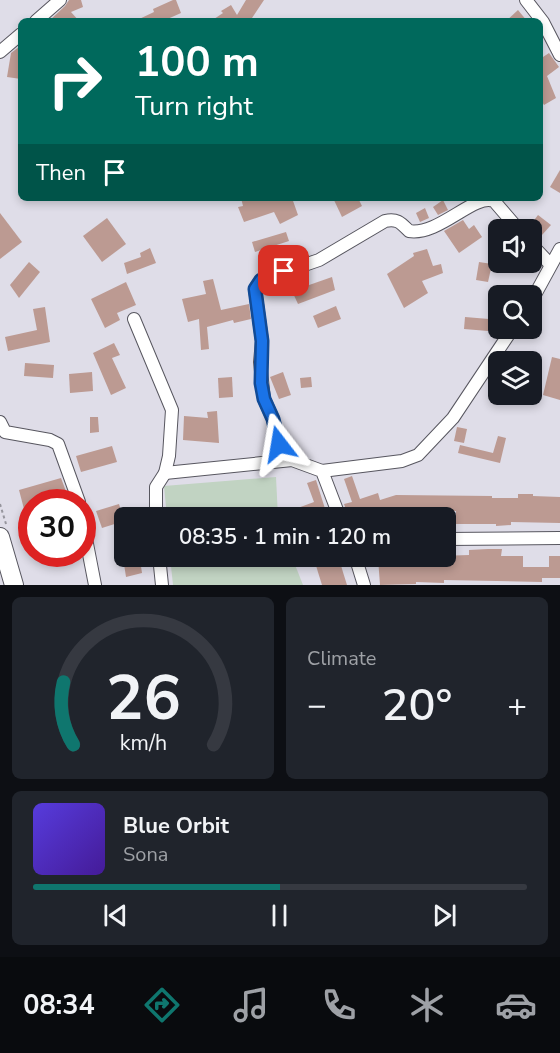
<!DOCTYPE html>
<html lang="en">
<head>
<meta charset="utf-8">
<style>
  :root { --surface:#171b24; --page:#20242c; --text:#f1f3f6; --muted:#9ea1a6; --line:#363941; --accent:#0f766e }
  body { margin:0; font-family:"Nunito Sans",sans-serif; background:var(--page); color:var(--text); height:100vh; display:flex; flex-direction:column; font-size:22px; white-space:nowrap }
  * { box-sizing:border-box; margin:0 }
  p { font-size:20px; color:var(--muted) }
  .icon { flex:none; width:33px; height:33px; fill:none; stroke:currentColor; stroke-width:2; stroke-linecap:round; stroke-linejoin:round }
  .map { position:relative; height:585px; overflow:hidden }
  .side { display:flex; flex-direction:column; gap:12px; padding:12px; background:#0d0f14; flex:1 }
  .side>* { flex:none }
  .guide { position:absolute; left:18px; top:18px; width:525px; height:183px; border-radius:9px; box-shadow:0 3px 9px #0003; background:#00695c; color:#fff; overflow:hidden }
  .buttons { position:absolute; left:488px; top:219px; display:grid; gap:12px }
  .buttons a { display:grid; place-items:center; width:54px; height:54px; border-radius:9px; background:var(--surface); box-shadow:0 3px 9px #0003; font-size:30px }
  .speed { position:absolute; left:18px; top:489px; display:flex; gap:12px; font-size:30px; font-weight:700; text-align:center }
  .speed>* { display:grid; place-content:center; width:78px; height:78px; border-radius:50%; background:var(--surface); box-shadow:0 3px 9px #0003; line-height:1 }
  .speed .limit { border:9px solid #d22; background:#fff; color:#111 }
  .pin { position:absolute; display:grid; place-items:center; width:51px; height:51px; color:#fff; margin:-26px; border-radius:12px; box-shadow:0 3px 9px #0006 }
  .me { position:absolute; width:66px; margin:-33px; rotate:346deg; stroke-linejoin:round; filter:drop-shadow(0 0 4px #0008) }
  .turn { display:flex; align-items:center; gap:21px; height:126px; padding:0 18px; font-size:27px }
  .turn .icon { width:78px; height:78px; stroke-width:2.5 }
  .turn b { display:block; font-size:42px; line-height:51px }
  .then { display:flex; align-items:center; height:57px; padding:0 18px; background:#0003; gap:12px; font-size:22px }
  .big { font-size:45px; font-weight:600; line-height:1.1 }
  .side .card { flex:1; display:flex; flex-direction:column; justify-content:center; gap:9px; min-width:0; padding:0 21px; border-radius:9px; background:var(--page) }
  .side .dial { align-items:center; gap:0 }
  .dial svg { height:156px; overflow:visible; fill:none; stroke:var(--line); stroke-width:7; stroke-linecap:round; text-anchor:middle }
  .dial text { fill:var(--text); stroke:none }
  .song { display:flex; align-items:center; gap:18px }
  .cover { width:72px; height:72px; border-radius:9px; background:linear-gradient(135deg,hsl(250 70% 55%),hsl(260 70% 35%)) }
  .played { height:6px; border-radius:3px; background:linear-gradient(90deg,var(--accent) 50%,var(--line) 50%) }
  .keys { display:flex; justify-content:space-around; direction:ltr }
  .heat { display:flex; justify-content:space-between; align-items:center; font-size:33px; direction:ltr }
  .side .tiles { flex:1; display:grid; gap:12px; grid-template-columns:1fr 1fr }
  .card:last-child { grid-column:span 2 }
  .trip { position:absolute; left:114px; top:507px; width:342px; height:60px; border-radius:9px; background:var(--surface); box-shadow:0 3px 9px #0003; font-weight:600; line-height:60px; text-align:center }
  .dock { display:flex; height:96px; justify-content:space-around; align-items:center; background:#090b0e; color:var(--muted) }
  .dock .icon { width:42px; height:42px }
  .dock .current { color:var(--accent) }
  .dock b { font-size:27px; color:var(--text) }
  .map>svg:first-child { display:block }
  .green { fill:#c1d3c2 }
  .building { fill:#bc9a92 }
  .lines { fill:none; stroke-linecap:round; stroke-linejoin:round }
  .minor-casing { stroke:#57565f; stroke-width:14 }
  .highway-casing { stroke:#57565f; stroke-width:20 }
  .path { stroke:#96959d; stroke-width:2; stroke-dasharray:3 3; stroke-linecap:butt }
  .minor { stroke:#fff; stroke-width:12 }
  .highway { stroke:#fff; stroke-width:18 }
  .route-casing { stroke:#114b97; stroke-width:15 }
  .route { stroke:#1a73e8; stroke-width:10 }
</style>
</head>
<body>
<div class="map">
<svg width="560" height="585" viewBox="0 0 560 585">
  <rect width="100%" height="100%" fill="#dfdde8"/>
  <g class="green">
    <polygon points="276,477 278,517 167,517 164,486"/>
    <polygon points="170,557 292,557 303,585 173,585"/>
  </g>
  <g class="building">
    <polygon points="69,0 81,0 83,7 71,12 79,21 49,21 65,6"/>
    <polygon points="173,0 176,0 181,13 163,21 135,21 154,12 153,9"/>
    <polygon points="246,0 264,0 252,18 248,21 211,21 223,13 221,11 231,5 237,15"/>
    <polygon points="518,10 527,21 506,21"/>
    <polygon points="19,47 21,47 21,79 7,77 11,53"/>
    <polygon points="549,53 559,67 547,76 556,98 544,105 540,98 540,59"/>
    <polygon points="560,170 560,193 550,187"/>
    <polygon points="241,198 292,198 298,215 280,224 274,212 244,222 238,207 243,206"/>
    <polygon points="333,198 358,198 362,206 342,217"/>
    <polygon points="443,200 448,210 438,215 433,207"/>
    <polygon points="425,208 429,218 420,222 416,213"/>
    <polygon points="0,213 22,242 0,259"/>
    <polygon points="538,215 551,225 542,235 529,227"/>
    <polygon points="107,218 126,244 102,262 83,236"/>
    <polygon points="463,220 469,229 474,225 482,237 459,253 444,231"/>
    <polygon points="286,232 289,241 255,252 252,242"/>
    <polygon points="150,248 156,263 127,274 124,263 141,257 140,253"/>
    <polygon points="427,249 433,266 441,264 443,273 422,281 428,293 404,308 387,274 414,256 413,253"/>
    <polygon points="29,262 40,272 19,298 10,285"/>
    <polygon points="479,262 492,264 488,282 476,280"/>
    <polygon points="332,277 335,290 298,304 292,291"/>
    <polygon points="213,279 221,310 249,304 251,319 234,323 233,320 207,327 209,349 201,350 199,319 188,322 182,299 206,294 203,281"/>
    <polygon points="126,282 136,305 117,313 120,320 105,328 91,299"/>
    <polygon points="336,306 341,319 318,328 313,316"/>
    <polygon points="45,307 50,342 8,351 5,337 37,330 33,309"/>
    <polygon points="465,317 489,319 488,331 464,329"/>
    <polygon points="114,343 120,355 112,358 126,388 111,395 93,353"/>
    <polygon points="552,357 560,359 560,400 543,395"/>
    <polygon points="25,363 54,365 53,378 24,376"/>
    <polygon points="92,372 93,391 70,393 69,374"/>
    <polygon points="283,372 291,395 279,399 270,377"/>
    <polygon points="232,377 233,397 219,398 218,378"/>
    <polygon points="311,377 312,387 301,388 300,378"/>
    <polygon points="217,411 219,443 183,440 184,416 208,418 207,412"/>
    <polygon points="90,417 98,417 99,432 90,433"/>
    <polygon points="457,427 467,429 464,443 454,441"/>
    <polygon points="498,436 506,438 500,463 458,453 460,445 493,453"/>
    <polygon points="112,446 117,462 81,472 76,456"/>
    <polygon points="352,476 360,499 378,493 380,500 396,495 492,496 492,498 518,498 518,494 533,494 533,496 560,497 560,523 511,522 511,525 496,526 496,524 456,524 456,511 431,511 431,518 388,518 387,515 379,518 349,518 344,504 352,502 344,479"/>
    <polygon points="61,478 70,502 32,502 32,527 29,528 19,490"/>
    <polygon points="316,480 327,515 320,518 297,518 295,509 314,502 307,483"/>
    <polygon points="119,504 124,521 102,528 96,511"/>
    <polygon points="488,549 502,549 501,556 523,556 523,567 549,567 549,556 560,556 560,578 542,578 542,582 444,580 444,583 416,582 416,584 380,585 378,558 469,555 469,550"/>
    <polygon points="313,556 338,556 347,585 322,585"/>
    <polygon points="140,560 142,573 126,577 124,564"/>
  </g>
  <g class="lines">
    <g class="minor-casing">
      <g id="minor">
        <polyline points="526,0 543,22 560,55"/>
        <polyline points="36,21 60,0"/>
        <polyline points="0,52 21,34"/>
        <polyline points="531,244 550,264"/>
        <polyline points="531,302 560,249"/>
        <polyline points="134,319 172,410 169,456 165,473 156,487 156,518"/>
        <polyline points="0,422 5,432 50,440 58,444 79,502"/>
        <path d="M292,460L279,444L273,419L264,399L260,362L262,341L255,289L261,280L319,260L385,221C397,218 401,223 409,231C439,236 474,193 494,201L519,230"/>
        <polyline points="322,471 402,461 418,455 453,418 513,328"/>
        <polyline points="165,473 292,460 322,471 340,518"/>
        <polyline points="82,518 95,585"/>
        <polyline points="446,539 560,538"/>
        <polyline points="159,556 162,585"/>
        <polyline points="355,556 364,585"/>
      </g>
    </g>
    <g class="highway-casing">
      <polyline id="highway" points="0,537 14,585"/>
    </g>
    <polyline class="path" points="0,504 6,524"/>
    <use href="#minor" class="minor"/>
    <use href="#highway" class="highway"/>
  </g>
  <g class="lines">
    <g class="route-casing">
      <polyline id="route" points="279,444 273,419 264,399 261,383 262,341 255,289 261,280 284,271"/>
    </g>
    <use href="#route" class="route"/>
  </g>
</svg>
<div class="buttons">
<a><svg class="icon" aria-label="sound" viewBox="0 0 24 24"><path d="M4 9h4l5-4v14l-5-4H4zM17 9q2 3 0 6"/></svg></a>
<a><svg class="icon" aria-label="search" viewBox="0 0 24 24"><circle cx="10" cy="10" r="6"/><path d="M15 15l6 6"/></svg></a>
<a><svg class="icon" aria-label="layers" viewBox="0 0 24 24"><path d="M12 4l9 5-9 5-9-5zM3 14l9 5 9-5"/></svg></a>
</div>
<div class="speed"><div class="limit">30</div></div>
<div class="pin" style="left:284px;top:271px;background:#d93025"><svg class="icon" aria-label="arrive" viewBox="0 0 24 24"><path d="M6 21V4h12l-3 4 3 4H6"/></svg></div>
<svg class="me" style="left:279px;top:444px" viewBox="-20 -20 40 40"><path d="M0-17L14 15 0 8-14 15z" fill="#1a73e8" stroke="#fff" stroke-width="4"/></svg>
<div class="trip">08:35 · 1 min · 120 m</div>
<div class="guide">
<div class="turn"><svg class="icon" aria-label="right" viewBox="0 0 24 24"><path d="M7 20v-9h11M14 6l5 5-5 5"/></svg><div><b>100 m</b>Turn right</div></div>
<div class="then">Then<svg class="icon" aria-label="arrive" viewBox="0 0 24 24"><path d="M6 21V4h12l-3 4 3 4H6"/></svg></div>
</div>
</div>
<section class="side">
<div class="tiles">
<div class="card dial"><svg viewBox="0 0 100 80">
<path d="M14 69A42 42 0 1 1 86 69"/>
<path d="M14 69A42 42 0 0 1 9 37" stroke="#0f766e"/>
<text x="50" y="56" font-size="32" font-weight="700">26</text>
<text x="50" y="72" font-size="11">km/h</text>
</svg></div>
<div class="card"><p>Climate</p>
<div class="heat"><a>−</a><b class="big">20°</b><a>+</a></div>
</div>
<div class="card">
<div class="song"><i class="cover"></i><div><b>Blue Orbit</b><p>Sona</p></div></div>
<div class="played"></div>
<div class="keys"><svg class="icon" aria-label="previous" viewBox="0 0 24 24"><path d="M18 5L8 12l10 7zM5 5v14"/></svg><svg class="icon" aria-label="pause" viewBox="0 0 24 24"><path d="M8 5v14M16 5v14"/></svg><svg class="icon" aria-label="next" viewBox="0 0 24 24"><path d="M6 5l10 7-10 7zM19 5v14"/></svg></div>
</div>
</div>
</section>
<nav class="dock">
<b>08:34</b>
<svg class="icon current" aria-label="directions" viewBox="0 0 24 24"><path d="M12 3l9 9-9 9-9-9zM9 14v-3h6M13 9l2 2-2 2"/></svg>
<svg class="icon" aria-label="music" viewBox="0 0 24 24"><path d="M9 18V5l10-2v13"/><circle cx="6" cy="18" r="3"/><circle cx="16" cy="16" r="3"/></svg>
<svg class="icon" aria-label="phone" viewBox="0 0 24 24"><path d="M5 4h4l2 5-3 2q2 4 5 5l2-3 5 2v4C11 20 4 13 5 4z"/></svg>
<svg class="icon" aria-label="climate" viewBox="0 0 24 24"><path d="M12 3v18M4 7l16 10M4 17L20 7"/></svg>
<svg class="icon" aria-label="car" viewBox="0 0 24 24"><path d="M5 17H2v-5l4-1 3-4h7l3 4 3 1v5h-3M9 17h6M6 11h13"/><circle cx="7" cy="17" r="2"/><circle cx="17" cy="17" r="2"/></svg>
</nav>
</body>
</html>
